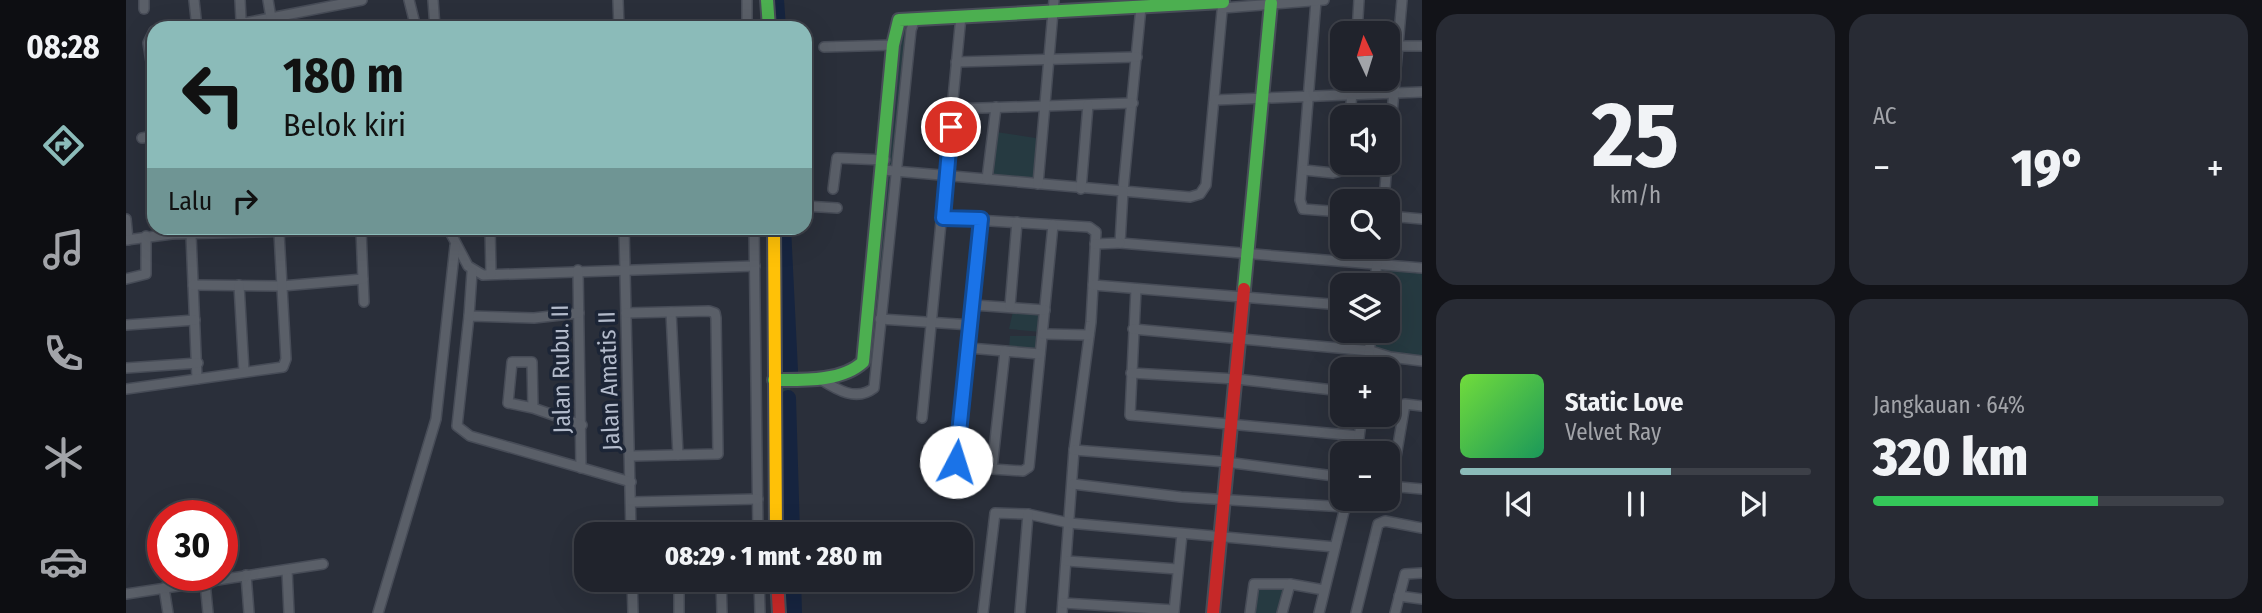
<!DOCTYPE html>
<html lang="id">
<head>
<meta charset="utf-8">
<style>
  :root { --surface:#20232c; --page:#282b34; --text:#f1f3f6; --muted:#a2a4a9; --line:#3d4048; --accent:#8bbbb9 }
  body { margin:0; font-family:"Fira Sans Condensed",sans-serif; background:var(--page); color:var(--text); height:100vh; display:flex; flex-direction:column; font-size:26px; white-space:nowrap }
  * { box-sizing:border-box; margin:0 }
  p { font-size:23px; color:var(--muted) }
  .icon { flex:none; width:38px; height:38px; fill:none; stroke:currentColor; stroke-width:2; stroke-linecap:round; stroke-linejoin:round }
  .map { position:relative; flex:1; overflow:hidden }
  .sheet { display:flex; flex-direction:column; gap:14px; padding:14px; background:#121318; width:840px }
  .sheet>* { flex:none }
  .hud { position:absolute; left:21px; top:21px; width:665px; height:214px; border-radius:21px; box-shadow:0 7px 28px #0002,0 0 0 2px var(--line); background:#8bbbb9; color:#111; overflow:hidden }
  .needle { width:46px; rotate:356deg }
  .tools { position:absolute; left:1204px; top:21px; display:grid; gap:14px }
  .tools a { display:grid; place-items:center; width:70px; height:70px; border-radius:14px; background:var(--surface); box-shadow:0 7px 28px #0002,0 0 0 2px var(--line); font-size:35px }
  .speed { position:absolute; left:21px; top:500px; display:flex; gap:14px; font-size:35px; font-weight:700; text-align:center }
  .speed>* { display:grid; place-content:center; width:91px; height:91px; border-radius:50%; background:var(--surface); box-shadow:0 7px 28px #0002,0 0 0 2px var(--line); line-height:1 }
  .speed .limit { border:10px solid #d22; background:#fff; color:#111 }
  .pin { position:absolute; display:grid; place-items:center; width:60px; height:60px; color:#fff; margin:-30px; border:4px solid #fff; border-radius:50%; box-shadow:0 2px 7px #0007 }
  .me { position:absolute; width:77px; margin:-38px; rotate:5deg; stroke-linejoin:round; filter:drop-shadow(0 0 5px #0008) }
  .turn { display:flex; align-items:center; gap:24px; height:147px; padding:0 21px; font-size:32px }
  .turn .icon { width:91px; height:91px; stroke-width:2.5 }
  .turn b { display:block; font-size:49px; line-height:60px }
  .then { display:flex; align-items:center; height:66px; padding:0 21px; background:#0003; gap:14px; font-size:26px }
  .big { font-size:52px; font-weight:800; line-height:1.1 }
  .sheet .widget { flex:1; display:flex; flex-direction:column; justify-content:center; gap:10px; min-width:0; padding:0 24px; border-radius:21px; background:var(--page) }
  .sheet .dial { align-items:center; gap:0 }
  .dial b { font-size:91px; line-height:1 }
  .song { display:flex; align-items:center; gap:21px }
  .cover { width:84px; height:84px; border-radius:10px; background:linear-gradient(135deg,hsl(100 70% 55%),hsl(150 70% 35%)) }
  .played { height:7px; border-radius:4px; background:linear-gradient(90deg,var(--accent) 60%,var(--line) 60%) }
  .keys { display:flex; justify-content:space-around; direction:ltr }
  .heat { display:flex; justify-content:space-between; align-items:center; font-size:38px; direction:ltr }
  .charge { height:10px; border-radius:5px; background:linear-gradient(90deg,#34c759 64%,var(--line) 0) }
  .sheet .tiles { flex:1; display:grid; gap:14px; grid-template-columns:repeat(2,1fr) }
  .trip { position:absolute; left:448px; top:522px; width:399px; height:70px; border-radius:21px; background:var(--surface); box-shadow:0 7px 28px #0002,0 0 0 2px var(--line); font-weight:800; line-height:70px; text-align:center }
  main { display:flex; flex:1; min-height:0 }
  .tabs { display:flex; flex-direction:column; width:126px; justify-content:space-around; align-items:center; background:#0d0e12; color:var(--muted) }
  .tabs .icon { width:49px; height:49px }
  .tabs .on { color:var(--accent) }
  .tabs b { font-size:32px; color:var(--text) }
  .map>svg:first-child { display:block }
  .green { fill:#263a41 }
  .lines { fill:none; stroke-linecap:round; stroke-linejoin:round }
  .river { stroke:#16243f; stroke-width:16 }
  .street-casing { stroke:#474c57; stroke-width:12 }
  .fast-casing { stroke:#474c57; stroke-width:16 }
  .slow-casing { stroke:#474c57; stroke-width:16 }
  .jam-casing { stroke:#474c57; stroke-width:16 }
  .street { stroke:#5a5f68; stroke-width:9 }
  .fast { stroke:#4caf50; stroke-width:12 }
  .slow { stroke:#ffc107; stroke-width:12 }
  .jam { stroke:#c62828; stroke-width:12 }
  .route-casing { stroke:#114b97; stroke-width:18 }
  .route { stroke:#1a73e8; stroke-width:12 }
  .labels { text-anchor:middle; stroke-width:7; stroke-linejoin:round; paint-order:stroke }
  .street-label { font-size:24px; fill:#b3bbcb; stroke:#1c2536 }
</style>
</head>
<body>
<main>
<nav class="tabs">
<b>08:28</b>
<svg class="icon on" aria-label="directions" viewBox="0 0 24 24"><path d="M12 3l9 9-9 9-9-9zM9 14v-3h6M13 9l2 2-2 2"/></svg>
<svg class="icon" aria-label="music" viewBox="0 0 24 24"><path d="M9 18V5l10-2v13"/><circle cx="6" cy="18" r="3"/><circle cx="16" cy="16" r="3"/></svg>
<svg class="icon" aria-label="phone" viewBox="0 0 24 24"><path d="M5 4h4l2 5-3 2q2 4 5 5l2-3 5 2v4C11 20 4 13 5 4z"/></svg>
<svg class="icon" aria-label="climate" viewBox="0 0 24 24"><path d="M12 3v18M4 7l16 10M4 17L20 7"/></svg>
<svg class="icon" aria-label="car" viewBox="0 0 24 24"><path d="M5 17H2v-5l4-1 3-4h7l3 4 3 1v5h-3M9 17h6M6 11h13"/><circle cx="7" cy="17" r="2"/><circle cx="17" cy="17" r="2"/></svg>
</nav>
<div class="map">
<svg width="1296" height="613" viewBox="0 0 1296 613">
  <rect width="100%" height="100%" fill="#2a2f3a"/>
  <g class="green">
    <polygon points="785,21 770,169 759,169 774,23"/>
    <polygon points="870,132 916,139 910,182 864,178"/>
    <polygon points="759,173 769,173 748,362 740,360"/>
    <polygon points="648,228 657,228 664,380 666,534 650,534"/>
    <polygon points="1253,266 1296,269 1296,357 1245,349 1246,331 1262,331 1262,285 1251,285"/>
    <polygon points="887,311 915,314 915,332 883,329"/>
    <polygon points="884,336 910,336 911,352 883,349"/>
    <polygon points="651,579 667,579 668,613 653,613"/>
    <polygon points="1127,585 1161,586 1153,613 1125,613"/>
  </g>
  <g class="lines">
    <g class="river">
      <polyline points="650,0 652,28"/>
      <polyline points="657,228 664,371"/>
      <polyline points="662,398 666,534"/>
      <polyline points="667,579 668,613"/>
    </g>
    <g class="street-casing">
      <g id="street">
        <polyline points="18,0 18,9"/>
        <polyline points="68,0 71,28"/>
        <polyline points="114,0 115,20 119,23 236,0"/>
        <polyline points="142,0 145,18"/>
        <polyline points="283,0 290,28"/>
        <polyline points="307,0 309,28"/>
        <polyline points="492,0 493,28"/>
        <polyline points="621,0 621,28"/>
        <polyline points="1190,1 1174,200 1177,209 1216,212"/>
        <polyline points="1015,7 997,191 1064,197 1074,194 1080,185 1097,0"/>
        <polyline points="1097,8 1198,0"/>
        <polyline points="46,28 71,24"/>
        <polyline points="28,31 22,43 28,80"/>
        <polyline points="1231,33 1233,0"/>
        <polyline points="1271,46 1296,46"/>
        <polyline points="698,47 767,45"/>
        <polyline points="830,62 1011,57"/>
        <polyline points="1089,100 1296,92"/>
        <polyline points="827,109 1007,103"/>
        <polyline points="1224,117 1227,79"/>
        <polyline points="16,138 28,136"/>
        <polyline points="1262,159 1276,0"/>
        <polyline points="757,170 997,191 994,243 1296,268"/>
        <polyline points="1178,170 1207,173 1219,170 1221,163"/>
        <polyline points="861,179 870,107"/>
        <polyline points="912,184 928,0"/>
        <polyline points="707,189 711,158 759,160"/>
        <polyline points="955,189 962,105"/>
        <polyline points="1258,201 1261,163"/>
        <polyline points="679,206 711,208"/>
        <polyline points="1262,216 1296,219"/>
        <polyline points="817,218 963,227 970,232 965,322 948,450 936,613"/>
        <polyline points="0,219 2,240"/>
        <polyline points="855,219 830,458 832,466 837,467 897,471 903,467 927,225"/>
        <polyline points="322,228 342,266 357,275 629,266"/>
        <polyline points="364,228 365,274"/>
        <polyline points="455,228 487,228"/>
        <polyline points="498,228 505,534"/>
        <polyline points="628,228 632,534"/>
        <polyline points="65,235 71,379"/>
        <polyline points="0,240 46,234 292,228"/>
        <polyline points="969,244 994,243"/>
        <polyline points="452,270 455,468"/>
        <polyline points="0,279 20,274 20,236"/>
        <polyline points="237,279 238,302"/>
        <polyline points="67,285 156,286 237,279 235,230"/>
        <polyline points="113,285 118,372"/>
        <polyline points="967,285 1216,305"/>
        <polyline points="1249,285 1252,247"/>
        <polyline points="1010,289 1004,415 1233,436"/>
        <polyline points="847,305 919,310"/>
        <polyline points="884,306 891,222"/>
        <polyline points="545,312 552,455"/>
        <polyline points="453,313 408,318 343,316 331,426 344,436 505,482"/>
        <polyline points="500,313 583,311 589,313 590,318 592,454 506,456"/>
        <polyline points="343,316 346,272"/>
        <polyline points="754,319 846,325"/>
        <polyline points="0,325 69,320"/>
        <polyline points="1007,329 1245,351 1264,357 1296,361"/>
        <polyline points="917,334 963,335"/>
        <polyline points="843,348 914,354"/>
        <polyline points="0,368 72,363"/>
        <polyline points="1242,369 1245,331"/>
        <polyline points="1005,373 1110,379 1216,391"/>
        <path d="M694,379C710,389 730,402 748,388L785,30L789,19"/>
        <polyline points="0,389 157,367 160,359 153,233"/>
        <polyline points="407,408 406,362 386,362 382,403 407,408 456,425"/>
        <polyline points="796,418 835,16"/>
        <polyline points="948,450 1100,462 1216,477"/>
        <polyline points="1232,450 1271,450"/>
        <polyline points="1231,453 1236,415"/>
        <polyline points="866,468 879,351"/>
        <polyline points="947,484 1055,497 1220,507"/>
        <polyline points="1262,486 1296,489"/>
        <polyline points="1265,486 1279,404 1296,406"/>
        <polyline points="506,502 632,499"/>
        <polyline points="941,561 1051,569"/>
        <polyline points="161,570 163,613"/>
        <polyline points="120,575 123,613"/>
        <polyline points="506,579 507,613"/>
        <polyline points="595,579 596,613"/>
        <polyline points="633,579 634,613"/>
        <polyline points="79,582 82,613"/>
        <polyline points="38,588 42,613"/>
        <polyline points="0,594 197,564"/>
        <polyline points="1273,596 1296,599"/>
        <polyline points="937,603 1048,610"/>
        <polyline points="1048,612 1056,534"/>
        <polyline points="252,613 310,419 329,246"/>
        <polyline points="553,613 553,579"/>
        <polyline points="857,613 869,513 902,514 943,523 1209,547"/>
        <polyline points="894,613 902,514"/>
        <polyline points="1124,613 1128,584 1164,584"/>
        <polyline points="1156,613 1164,584 1198,590"/>
        <polyline points="1193,613 1221,499"/>
        <polyline points="1230,613 1252,524 1259,521 1296,528"/>
        <polyline points="1269,613 1279,574 1296,573"/>
      </g>
    </g>
    <g class="fast-casing">
      <g id="fast">
        <polyline points="641,0 643,28"/>
        <polyline points="1118,289 1145,3"/>
        <path d="M648,380C675,380 716,382 737,362L767,45L773,20L1097,2"/>
      </g>
    </g>
    <g class="slow-casing">
      <polyline id="slow" points="648,228 650,534"/>
    </g>
    <g class="jam-casing">
      <g id="jam">
        <polyline points="651,579 653,613"/>
        <polyline points="1087,613 1118,289"/>
      </g>
    </g>
    <use href="#street" class="street"/>
    <use href="#fast" class="fast"/>
    <use href="#slow" class="slow"/>
    <use href="#jam" class="jam"/>
  </g>
  <g class="lines">
    <g class="route-casing">
      <polyline id="route" points="825,127 817,218 855,219 830,462"/>
    </g>
    <use href="#route" class="route"/>
  </g>
  <g class="labels">
    <g class="street-label">
      <text transform="translate(435 369) rotate(-91)" y="8">Jalan Rubu. II</text>
      <text transform="translate(483 381) rotate(-92)" y="8">Jalan Amatis II</text>
    </g>
  </g>
</svg>
<div class="tools">
<a><svg class="needle" viewBox="-14 -14 28 28"><path d="M0-13l5 13h-10z" fill="#e53935"/><path d="M0 13l5-13h-10z" fill="#a2a4a9"/></svg></a>
<a><svg class="icon" aria-label="sound" viewBox="0 0 24 24"><path d="M4 9h4l5-4v14l-5-4H4zM17 9q2 3 0 6"/></svg></a>
<a><svg class="icon" aria-label="search" viewBox="0 0 24 24"><circle cx="10" cy="10" r="6"/><path d="M15 15l6 6"/></svg></a>
<a><svg class="icon" aria-label="layers" viewBox="0 0 24 24"><path d="M12 4l9 5-9 5-9-5zM3 14l9 5 9-5"/></svg></a>
<a>+</a>
<a>−</a>
</div>
<div class="speed"><div class="limit">30</div></div>
<div class="pin" style="left:825px;top:127px;background:#d93025"><svg class="icon" aria-label="arrive" viewBox="0 0 24 24"><path d="M6 21V4h12l-3 4 3 4H6"/></svg></div>
<svg class="me" style="left:830px;top:462px" viewBox="-20 -20 40 40"><circle r="19" fill="#fff"/><path d="M0-13L10 11 0 6-10 11z" fill="#1a73e8"/></svg>
<div class="trip">08:29 · 1 mnt · 280 m</div>
<div class="hud">
<div class="turn"><svg class="icon" aria-label="left" viewBox="0 0 24 24"><path d="M17 20v-9H6M10 6l-5 5 5 5"/></svg><div><b>180 m</b>Belok kiri</div></div>
<div class="then">Lalu<svg class="icon" aria-label="right" viewBox="0 0 24 24"><path d="M7 20v-9h11M14 6l5 5-5 5"/></svg></div>
</div>
</div>
<section class="sheet">
<div class="tiles">
<div class="widget dial"><b>25</b><p>km/h</p></div>
<div class="widget"><p>AC</p>
<div class="heat"><a>−</a><b class="big">19°</b><a>+</a></div>
</div>
<div class="widget">
<div class="song"><i class="cover"></i><div><b>Static Love</b><p>Velvet Ray</p></div></div>
<div class="played"></div>
<div class="keys"><svg class="icon" aria-label="previous" viewBox="0 0 24 24"><path d="M18 5L8 12l10 7zM5 5v14"/></svg><svg class="icon" aria-label="pause" viewBox="0 0 24 24"><path d="M8 5v14M16 5v14"/></svg><svg class="icon" aria-label="next" viewBox="0 0 24 24"><path d="M6 5l10 7-10 7zM19 5v14"/></svg></div>
</div>
<div class="widget"><p>Jangkauan · 64%</p><b class="big">320 km</b><div class="charge"></div></div>
</div>
</section>
</main>
</body>
</html>
